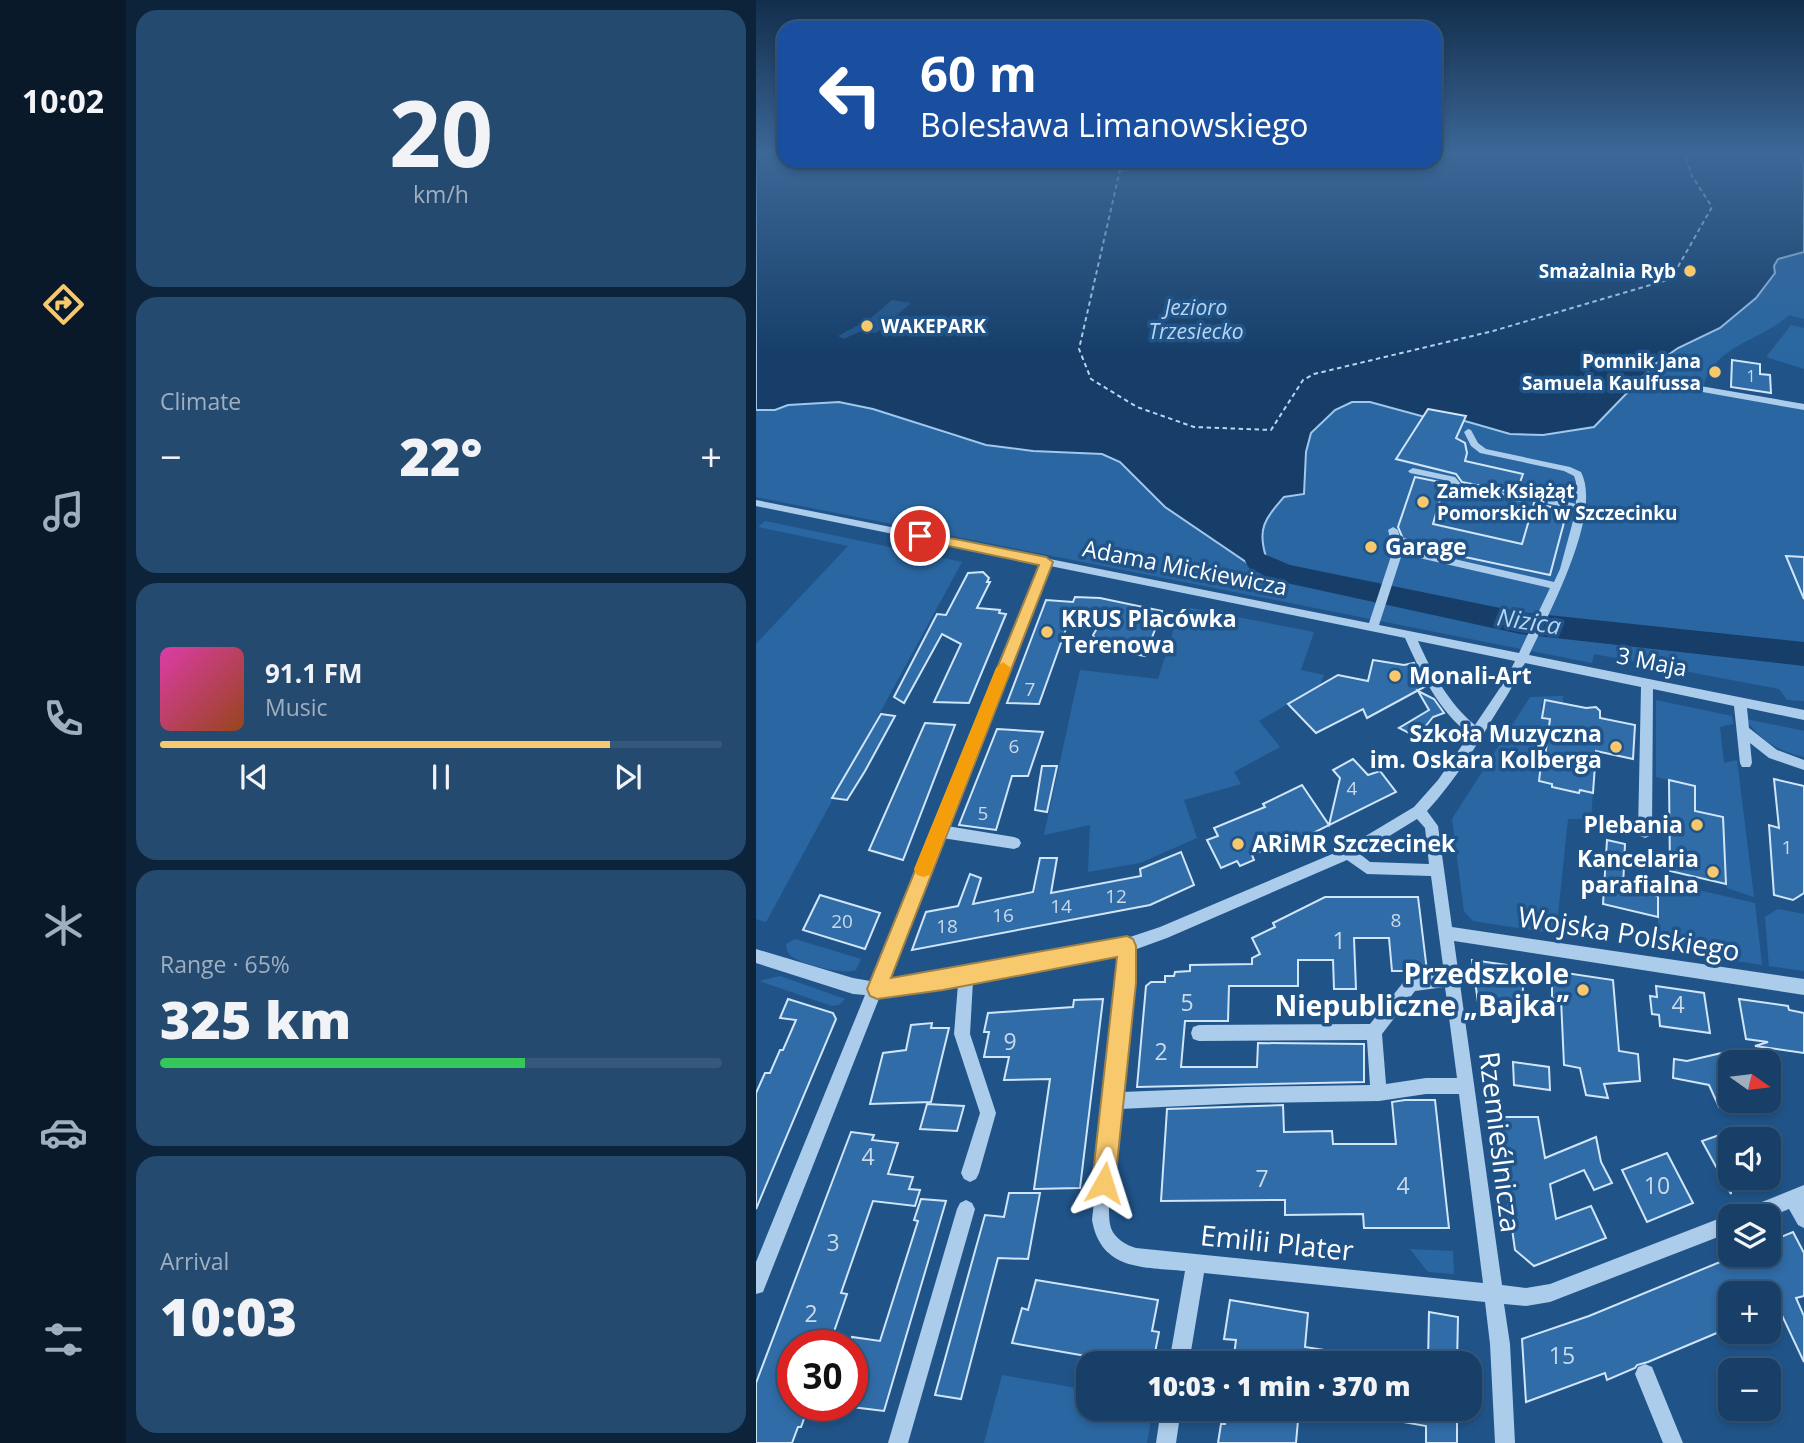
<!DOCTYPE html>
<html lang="en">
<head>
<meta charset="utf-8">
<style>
  :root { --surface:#183f67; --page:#254a70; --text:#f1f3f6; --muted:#9fafc0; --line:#36587b; --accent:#f8c86d }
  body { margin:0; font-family:"Open Sans",sans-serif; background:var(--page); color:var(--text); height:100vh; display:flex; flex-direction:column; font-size:26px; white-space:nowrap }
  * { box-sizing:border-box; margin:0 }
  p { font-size:23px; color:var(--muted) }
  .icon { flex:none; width:38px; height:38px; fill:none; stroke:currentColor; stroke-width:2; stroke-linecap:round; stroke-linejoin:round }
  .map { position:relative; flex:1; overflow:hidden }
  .sheet { display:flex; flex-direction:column; gap:10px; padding:10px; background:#0d2339; width:630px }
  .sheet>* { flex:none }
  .banner { position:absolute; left:21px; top:21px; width:665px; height:147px; border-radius:21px; box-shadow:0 4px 10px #0003,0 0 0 2px var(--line); background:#1a4fa0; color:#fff; overflow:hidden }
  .needle { width:46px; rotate:104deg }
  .buttons { position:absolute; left:962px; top:1050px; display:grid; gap:14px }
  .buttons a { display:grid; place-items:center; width:63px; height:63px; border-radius:14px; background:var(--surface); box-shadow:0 4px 10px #0003,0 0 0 2px var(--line); font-size:35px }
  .speed { position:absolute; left:21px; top:1330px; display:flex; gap:14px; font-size:35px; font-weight:700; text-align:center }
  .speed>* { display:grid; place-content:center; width:91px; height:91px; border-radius:50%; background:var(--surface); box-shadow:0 4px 10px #0003,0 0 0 2px var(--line); line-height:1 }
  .speed .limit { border:10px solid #d22; background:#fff; color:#111 }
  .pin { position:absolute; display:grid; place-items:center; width:60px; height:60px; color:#fff; margin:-30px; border:4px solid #fff; border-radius:50%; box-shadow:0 2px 7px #0007 }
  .me { position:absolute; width:77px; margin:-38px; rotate:6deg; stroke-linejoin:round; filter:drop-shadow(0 0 5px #0008) }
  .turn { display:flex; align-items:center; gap:24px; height:147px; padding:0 28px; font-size:32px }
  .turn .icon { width:91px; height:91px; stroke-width:2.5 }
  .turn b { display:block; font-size:49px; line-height:60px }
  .big { font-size:52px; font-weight:800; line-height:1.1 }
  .sheet .tile { flex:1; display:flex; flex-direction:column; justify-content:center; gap:10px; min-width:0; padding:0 24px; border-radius:21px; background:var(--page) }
  .sheet .dial { align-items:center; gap:0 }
  .dial b { font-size:91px; line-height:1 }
  .song { display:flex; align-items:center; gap:21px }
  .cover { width:84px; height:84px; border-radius:10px; background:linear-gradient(135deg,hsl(320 70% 55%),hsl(20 70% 35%)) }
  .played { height:7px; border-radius:4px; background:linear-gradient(90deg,var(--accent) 80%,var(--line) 80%) }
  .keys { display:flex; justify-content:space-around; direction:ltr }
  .heat { display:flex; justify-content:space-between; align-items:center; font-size:38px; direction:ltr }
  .charge { height:10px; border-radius:5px; background:linear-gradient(90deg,#34c759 65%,var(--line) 0) }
  .trip { position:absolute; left:320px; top:1351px; width:406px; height:70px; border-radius:21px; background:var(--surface); box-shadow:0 4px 10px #0003,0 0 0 2px var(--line); font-weight:800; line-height:70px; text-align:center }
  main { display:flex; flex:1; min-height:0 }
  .menu { display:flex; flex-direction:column; width:126px; justify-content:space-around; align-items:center; background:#0a1929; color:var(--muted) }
  .menu .icon { width:49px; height:49px }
  .menu .active { color:var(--accent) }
  .menu b { font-size:32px; color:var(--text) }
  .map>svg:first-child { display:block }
  .green { fill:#2a67a2 }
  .water { fill:#163e69; stroke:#a0c7ec; stroke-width:2 }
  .pier { fill:#205489 }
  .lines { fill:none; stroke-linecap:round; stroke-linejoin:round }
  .river { fill:#163e69; fill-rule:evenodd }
  .ferry { stroke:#b8d6f2; stroke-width:2; stroke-dasharray:4.5 3.5; stroke-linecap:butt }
  .building { fill:#306ca7; stroke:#d1e5f8; stroke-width:2 }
  .minor { fill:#accceb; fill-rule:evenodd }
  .route { fill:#f8c86d; stroke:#a18247; stroke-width:2 }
  .slow { fill:#f59e0b }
  .poi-dot { fill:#f8c86d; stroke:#205489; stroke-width:2.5 }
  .labels { text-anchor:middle; stroke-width:7; stroke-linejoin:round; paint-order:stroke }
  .far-number-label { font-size:16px; fill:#cbdae9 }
  .far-poi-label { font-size:19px; font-weight:bold; fill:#fff; stroke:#205489; text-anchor:end }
  .number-label { font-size:19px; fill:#cbdae9 }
  .far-water-label { font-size:21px; font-style:italic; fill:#b8d6f2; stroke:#205489 }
  .poi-label { font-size:23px; font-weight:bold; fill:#fff; stroke:#205489; text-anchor:start }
  .street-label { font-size:23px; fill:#fff; stroke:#205489 }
  .near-number-label { font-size:23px; fill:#cbdae9 }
  .water-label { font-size:24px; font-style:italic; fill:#b8d6f2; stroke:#205489 }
  .near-street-label { font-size:28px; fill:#fff; stroke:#205489 }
  .near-poi-label { font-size:28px; font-weight:bold; fill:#fff; stroke:#205489; text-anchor:end }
</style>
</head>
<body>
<main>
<nav class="menu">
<b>10:02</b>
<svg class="icon active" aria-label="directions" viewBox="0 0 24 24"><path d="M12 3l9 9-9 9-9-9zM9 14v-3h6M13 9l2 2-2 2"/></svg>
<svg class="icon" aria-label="music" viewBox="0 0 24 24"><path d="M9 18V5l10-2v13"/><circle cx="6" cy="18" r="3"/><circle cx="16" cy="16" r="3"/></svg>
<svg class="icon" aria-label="phone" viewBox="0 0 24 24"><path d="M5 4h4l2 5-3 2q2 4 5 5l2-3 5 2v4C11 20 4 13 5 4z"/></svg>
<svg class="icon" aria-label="climate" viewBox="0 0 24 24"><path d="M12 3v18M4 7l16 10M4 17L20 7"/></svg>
<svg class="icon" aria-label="car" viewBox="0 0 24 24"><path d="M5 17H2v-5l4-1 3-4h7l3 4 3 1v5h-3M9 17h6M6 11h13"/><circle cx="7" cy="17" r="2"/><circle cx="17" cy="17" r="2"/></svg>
<svg class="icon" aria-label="filters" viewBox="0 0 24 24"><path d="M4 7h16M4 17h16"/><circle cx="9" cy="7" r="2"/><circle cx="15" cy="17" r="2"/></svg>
</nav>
<section class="sheet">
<div class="tile dial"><b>20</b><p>km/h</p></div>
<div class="tile"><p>Climate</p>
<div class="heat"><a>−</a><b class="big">22°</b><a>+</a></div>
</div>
<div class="tile">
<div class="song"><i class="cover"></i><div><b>91.1 FM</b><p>Music</p></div></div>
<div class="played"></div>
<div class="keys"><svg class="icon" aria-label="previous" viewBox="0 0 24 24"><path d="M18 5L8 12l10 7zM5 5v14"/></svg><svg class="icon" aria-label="pause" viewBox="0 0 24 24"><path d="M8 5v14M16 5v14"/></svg><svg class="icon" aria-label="next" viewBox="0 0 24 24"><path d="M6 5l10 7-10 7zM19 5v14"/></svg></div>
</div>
<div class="tile"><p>Range · 65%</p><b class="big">325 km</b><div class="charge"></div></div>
<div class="tile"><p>Arrival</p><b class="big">10:03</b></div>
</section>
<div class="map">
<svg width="1048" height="1443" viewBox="0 0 1048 1443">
  <rect width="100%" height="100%" fill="#205489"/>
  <g class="green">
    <path d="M1048,252V319L1033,315C1004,342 959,344 947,387L1048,404V701L1031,700L1023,689L838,654L836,663L0,497V410H19L32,405L83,402L117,409L199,437L260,450L346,454L362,460L409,507L496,565L510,557C501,528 509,519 528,497L548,494L550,452L555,433L579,410L596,402H614L680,420L709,421L754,434L787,435L838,427L899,364L922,348L964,328L981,315L1000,298L1022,259Z"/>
    <polygon points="1035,325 1048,328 1048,369 1010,357"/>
    <polygon points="9,521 206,562 10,922 0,919 0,644 92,546 2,527"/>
    <polygon points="425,606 558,632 545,670 568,675 564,685 503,721 524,747 478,772 485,784 428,800 441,838 384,863 332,872 334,825 288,835 324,670 402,679"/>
    <polygon points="807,696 807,703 789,700 785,704 786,717 794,719 788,765 785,765 796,787 837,793 835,819 812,819 800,934 717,921 708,911 696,819 774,697"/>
    <polygon points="900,700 976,716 977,724 964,727 968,763 981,760 998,897 971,888 967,817 939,811 939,786 900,777"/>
    <path d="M990,719L1048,731V757C1023,751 1004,741 990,719Z"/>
    <polygon points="902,881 999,903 1006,965 902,949"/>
    <polygon points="1022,909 1048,914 1048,971 1013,966 1009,917"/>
    <path d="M39,939L105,959L100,970C88,975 43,964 34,955C30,951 31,949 30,944Z"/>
    <polygon points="24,976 89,999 83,1005 76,1006 3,981"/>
    <polygon points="654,1249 697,1251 698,1274 672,1272"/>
    <polygon points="246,1375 332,1390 332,1409 397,1409 391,1443 228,1443"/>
  </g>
  <path class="water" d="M0,153H28V161H679V153H1042L1048,165V252L1022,259L1018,266L1019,273L1000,298L964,328L922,348L899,364L838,427L787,435L754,434L709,421L680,420L614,402H596L579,410L555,433L550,452L548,494L528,497C509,519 501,528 510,557L496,566L409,507L364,462L346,454L277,451L230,445L117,409L83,402L32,405L19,410H0Z"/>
  <polygon class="pier" points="136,300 155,303 120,333 105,331 88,339 82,336 115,318"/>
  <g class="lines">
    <polygon class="river" points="503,552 534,565 764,612 1048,642 1048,666 764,634 517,580 493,568 489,561 493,554"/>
    <polyline class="ferry" points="366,161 323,349 335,379 381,407 438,427 515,430 547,380 558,374 737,331 915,279 956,207 936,176 928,153"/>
  </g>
  <g class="building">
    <polygon points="976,360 1004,364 1004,374 1014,375 1015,393 975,387"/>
    <polygon points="672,409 710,416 700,438 709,443 711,453 709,461 767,474 760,493 706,482 700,474 640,459"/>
    <polygon points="659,477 689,483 677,524 766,544 778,503 811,511 794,575 681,551 687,548 647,539 642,527"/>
    <polygon points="1030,556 1048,557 1048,599"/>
    <polygon points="227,572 233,578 231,582 234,582 221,608 244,610 243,613 250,614 213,703 178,702 205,644 186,634 148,703 138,697 181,614 190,615 212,573"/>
    <polygon points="319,597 344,598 406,611 389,656 343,647 337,635 348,617 315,615 283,704 251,703 290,600 317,602"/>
    <polygon points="617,660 648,665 658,663 670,686 611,718 607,709 560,733 532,704 582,675 612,681"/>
    <polygon points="662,691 678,699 688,713 677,717 661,737 643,728 673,710"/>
    <polygon points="789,700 830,708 840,707 844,711 844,718 879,725 877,759 840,751 837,793 824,790 823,793 796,787 796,784 783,781 785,765 788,765 794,719 786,718"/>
    <polygon points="125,714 139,716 109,771 91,800 76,798"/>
    <polygon points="169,723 199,725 147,860 113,850"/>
    <polygon points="241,729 287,732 272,776 256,776 240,830 203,825"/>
    <polygon points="597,759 612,775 624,771 640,792 533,845 530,840 496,855 498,860 484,866 481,861 465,868 451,840 462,836 458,828 509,807 507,804 546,785 573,825 584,778 577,770"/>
    <polygon points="286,766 301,766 291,812 279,810"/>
    <polygon points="1018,779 1048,786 1048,893 1037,900 1018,895 1013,825 1023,828"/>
    <polygon points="913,780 939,786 939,811 967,817 970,884 914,871"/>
    <polygon points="851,840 869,844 867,887 902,896 902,917 847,904"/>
    <polygon points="425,852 438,885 394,905 156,950 170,912 202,906 214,874 225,878 217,904 277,892 284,858 301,858 295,893 385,876 384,869"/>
    <polygon points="64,895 124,913 109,949 47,930"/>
    <polygon points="569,897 662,897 671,971 636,971 633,938 598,938 600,989 578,989 577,960 542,960 542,986 473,986 472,1021 429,1021 425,1067 501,1067 502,1043 608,1044 608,1082 381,1087 390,986 395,982 409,982 409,976 418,976 419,972 434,971 434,965 496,964 496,958 504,954 496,938 519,927 517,923"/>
    <polygon points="716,960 766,967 768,1015 723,1009"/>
    <polygon points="803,972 857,980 863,1051 882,1054 884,1081 848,1084 852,1098 830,1095 824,1068 808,1065 805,999 796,998 796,981 804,982"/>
    <polygon points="900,986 948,993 954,1033 904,1026 903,1015 896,1014 894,996 901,997"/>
    <polygon points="32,999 77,1013 80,1019 0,1209 0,1093 9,1073 14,1073 24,1050 27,1050 40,1020 24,1018"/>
    <polygon points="347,999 324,1188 278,1189 294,1079 248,1080 253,1057 228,1057 233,1032 228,1032 232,1013 317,1007 318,1000"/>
    <polygon points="983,999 1032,1006 1033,1010 1048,1013 1048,1053 999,1046 1012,1042 990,1039"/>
    <polygon points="176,1023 175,1028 193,1028 175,1102 114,1104 127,1053 150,1050 155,1025"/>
    <polygon points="970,1052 975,1062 975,1104 963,1107 953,1085 917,1078 918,1059 931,1061"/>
    <polygon points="757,1062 793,1067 794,1090 758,1085"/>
    <polygon points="649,1100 679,1100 693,1228 608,1228 607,1214 529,1215 529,1200 405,1201 411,1109 527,1105 528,1132 576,1131 577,1144 640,1144 636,1102"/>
    <polygon points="171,1104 208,1106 201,1131 164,1129"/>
    <polygon points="740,1117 782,1117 789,1158 840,1137 845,1162 856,1183 838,1190 828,1170 794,1184 800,1219 835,1206 850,1238 778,1266 759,1250"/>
    <polygon points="975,1131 975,1194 946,1141"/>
    <polygon points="95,1132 118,1135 116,1140 142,1143 132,1174 157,1177 153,1189 164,1190 159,1206 117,1201 85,1293 91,1294 73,1346 37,1346 37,1405 53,1405 45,1427 42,1427 36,1443 0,1443 0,1383"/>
    <polygon points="911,1153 937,1203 891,1222 866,1170"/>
    <polygon points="253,1193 284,1193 272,1259 242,1258 205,1399 179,1395 229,1215 248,1217"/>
    <polygon points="165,1199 190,1201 128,1411 96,1407 96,1337 124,1341 162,1221 158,1220"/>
    <polygon points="1037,1232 1048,1253 1048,1296 1040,1298 1048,1316 1048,1362 1022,1307 1013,1310 1013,1293 975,1293 975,1327 892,1362 881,1365 879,1368 851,1380 849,1373 770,1402 766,1339 833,1316 981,1255 1013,1255 1013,1242"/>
    <polygon points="280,1280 402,1300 396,1331 403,1332 397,1363 370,1363 256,1343 266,1308 272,1310"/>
    <polygon points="474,1300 552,1313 549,1347 601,1355 600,1363 477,1363 480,1340 468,1339"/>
    <polygon points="673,1312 702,1317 701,1363 672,1363"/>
    <polygon points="471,1409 543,1409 540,1443 462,1443 465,1424 469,1424"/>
    <polygon points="619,1409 701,1409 701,1443 670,1443 670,1426 619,1417"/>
  </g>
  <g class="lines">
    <g class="minor">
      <polygon points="927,383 1048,404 1048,410 924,388 924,384"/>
      <path d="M712,429L715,430L722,443L730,449L814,467L825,472C847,514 792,615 773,655L1048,710V720L991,708L993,728L1021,750L1048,760V770L1013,758L994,743L996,763L994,767H986L984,763L978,706L897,689L896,832L894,836L889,838L884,836L882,832L885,687L769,663C758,686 744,706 731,728C714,756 694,786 671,811L682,826L696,927L1048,979V995L698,941L746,1285L770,1288L794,1284L975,1214L980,1216H975V1232L794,1302L770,1306L748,1304L754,1344L759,1443H739L734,1344L729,1302L448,1273L433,1363H413L429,1271C388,1267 345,1271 336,1220L362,983L363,954L217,981L214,1034L240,1113L223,1173L220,1179L214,1182L208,1179L205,1173L224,1113L198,1034L202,984L124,996L7,1292L0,1294V1262L109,995L97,994L0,963V949L97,978L114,981L284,564L0,506V500L613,623L637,550L632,530L637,527L642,530L646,547L798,582L804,569L820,510L772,499L763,502L699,488L693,481L654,473L652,471L657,468L699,477L705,484L763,496L772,493L820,504V482L818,476L808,471L724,453L715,446L708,432ZM646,554L794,588L763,653L623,625ZM294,566L649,638C664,671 683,713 714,734L682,780L658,807L588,849L404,927L371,938L165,977L130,980L186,838L258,849L263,847L265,843L263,839L258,837L191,826ZM662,641L759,661L750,679L719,725C693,704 675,671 662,641ZM661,819L669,828L673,864L614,862L604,854ZM591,860L611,874L675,876L688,973L650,979L614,1024L443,1025L437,1027L435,1033L437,1039L443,1041L611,1040L614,1085L490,1087L366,1092L378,983V950L411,938ZM689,987L701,1078H670L630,1084L626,1034L659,991ZM670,1094H703L727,1283L380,1248C370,1245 359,1239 355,1228C348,1209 361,1133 364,1109L490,1103L623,1101Z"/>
      <polygon points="1048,1185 1048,1228 1042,1225 1033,1209 1013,1217 983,1216 986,1210"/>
      <polygon points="210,1200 216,1203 219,1209 152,1443 132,1443 201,1209 204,1203"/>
      <polygon points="889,1364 896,1367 927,1443 907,1443 879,1374 882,1367"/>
      <polygon points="405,1409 425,1409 420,1443 400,1443"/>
    </g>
  </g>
  <linearGradient id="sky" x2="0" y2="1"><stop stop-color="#122e4b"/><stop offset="0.43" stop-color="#3c6797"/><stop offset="1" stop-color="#3c6797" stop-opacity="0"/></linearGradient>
  <rect width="1048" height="355" fill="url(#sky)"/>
  <polygon class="route" points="164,532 290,557 297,562 135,978 371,936 377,939 380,946 380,983 359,1183 356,1191 348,1195 339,1191 336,1183 361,957 187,990 121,999 114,996 111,989 283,565 159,539 159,533"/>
  <polygon class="slow" points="247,662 255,668 176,869 174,875 167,877 161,875 158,869 240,668"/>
  <g class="poi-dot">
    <circle cx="934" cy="271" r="7"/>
    <circle cx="111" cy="326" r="7"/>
    <circle cx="959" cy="372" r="7"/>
    <circle cx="667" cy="502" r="7"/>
    <circle cx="615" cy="547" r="7"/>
    <circle cx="291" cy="632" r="7"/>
    <circle cx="639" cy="676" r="7"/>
    <circle cx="860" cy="747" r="7"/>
    <circle cx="941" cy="825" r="7"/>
    <circle cx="482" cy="844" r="7"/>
    <circle cx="957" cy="872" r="7"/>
    <circle cx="827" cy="990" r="7"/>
  </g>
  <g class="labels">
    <g class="far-number-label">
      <text x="995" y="382">1</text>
    </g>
    <g class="far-poi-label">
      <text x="920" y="278">Smażalnia Ryb</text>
      <text x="125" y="333" text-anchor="start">WAKEPARK</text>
      <text x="945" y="368">Pomnik Jana<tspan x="945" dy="22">Samuela Kaulfussa</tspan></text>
      <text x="681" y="498" text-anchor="start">Zamek Książąt<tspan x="681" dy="22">Pomorskich w Szczecinku</tspan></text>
    </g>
    <g class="number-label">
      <text x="274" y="696">7</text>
      <text x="258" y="753">6</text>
      <text x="596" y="795">4</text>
      <text x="227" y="820">5</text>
      <text x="1031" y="854">1</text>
      <text x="360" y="903">12</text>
      <text x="305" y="913">14</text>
      <text x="247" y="922">16</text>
      <text x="640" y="927">8</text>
      <text x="86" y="928">20</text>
      <text x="191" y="933">18</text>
    </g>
    <g class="far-water-label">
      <text x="440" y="315">Jezioro<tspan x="440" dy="24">Trzesiecko</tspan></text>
    </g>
    <g class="poi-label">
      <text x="629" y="555">Garage</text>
      <text x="305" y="627">KRUS Placówka<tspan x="305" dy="26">Terenowa</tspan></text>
      <text x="653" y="684">Monali-Art</text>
      <text x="846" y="742" text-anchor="end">Szkoła Muzyczna<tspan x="846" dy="26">im. Oskara Kolberga</tspan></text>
      <text x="927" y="833" text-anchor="end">Plebania</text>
      <text x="496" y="852">ARiMR Szczecinek</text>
      <text x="943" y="867" text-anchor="end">Kancelaria<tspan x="943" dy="26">parafialna</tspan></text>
    </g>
    <g class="street-label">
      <text transform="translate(429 568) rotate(11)" y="8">Adama Mickiewicza</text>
      <text transform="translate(896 662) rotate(11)" y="8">3 Maja</text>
    </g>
    <g class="near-number-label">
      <text x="583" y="949">1</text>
      <text x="431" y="1011">5</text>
      <text x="922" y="1013">4</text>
      <text x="254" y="1050">9</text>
      <text x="405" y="1060">2</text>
      <text x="112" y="1165">4</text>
      <text x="506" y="1187">7</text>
      <text x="647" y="1194">4</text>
      <text x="901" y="1194">10</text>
      <text x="77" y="1251">3</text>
      <text x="55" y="1322">2</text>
      <text x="806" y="1364">15</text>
    </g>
    <g class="water-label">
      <text transform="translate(773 622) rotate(9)" y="8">Nizica</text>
    </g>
    <g class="near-street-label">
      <text transform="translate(873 934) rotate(9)" y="10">Wojska Polskiego</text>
      <text transform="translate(744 1142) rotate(83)" y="10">Rzemieślnicza</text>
      <text transform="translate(521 1243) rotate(6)" y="10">Emilii Plater</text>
    </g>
    <g class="near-poi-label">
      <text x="813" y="984">Przedszkole<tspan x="813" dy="32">Niepubliczne „Bajka”</tspan></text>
    </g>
  </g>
</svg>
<div class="buttons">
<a><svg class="needle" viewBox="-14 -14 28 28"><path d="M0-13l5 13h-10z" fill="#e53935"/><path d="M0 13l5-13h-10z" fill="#9fafc0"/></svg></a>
<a><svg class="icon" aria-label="sound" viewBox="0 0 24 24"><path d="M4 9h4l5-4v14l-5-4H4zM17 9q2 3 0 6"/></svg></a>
<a><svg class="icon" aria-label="layers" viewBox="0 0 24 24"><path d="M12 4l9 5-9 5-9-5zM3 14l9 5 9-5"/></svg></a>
<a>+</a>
<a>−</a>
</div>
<div class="speed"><div class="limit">30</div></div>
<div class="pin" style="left:164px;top:536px;background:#d93025"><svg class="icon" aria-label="arrive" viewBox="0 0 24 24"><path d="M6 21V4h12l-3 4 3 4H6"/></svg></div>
<svg class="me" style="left:348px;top:1183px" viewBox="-20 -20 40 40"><path d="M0-17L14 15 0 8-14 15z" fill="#f8c86d" stroke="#fff" stroke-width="4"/></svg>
<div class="trip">10:03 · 1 min · 370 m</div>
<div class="banner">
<div class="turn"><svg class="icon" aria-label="left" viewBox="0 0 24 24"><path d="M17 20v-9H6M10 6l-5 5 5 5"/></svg><div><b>60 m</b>Bolesława Limanowskiego</div></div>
</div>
</div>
</main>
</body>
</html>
